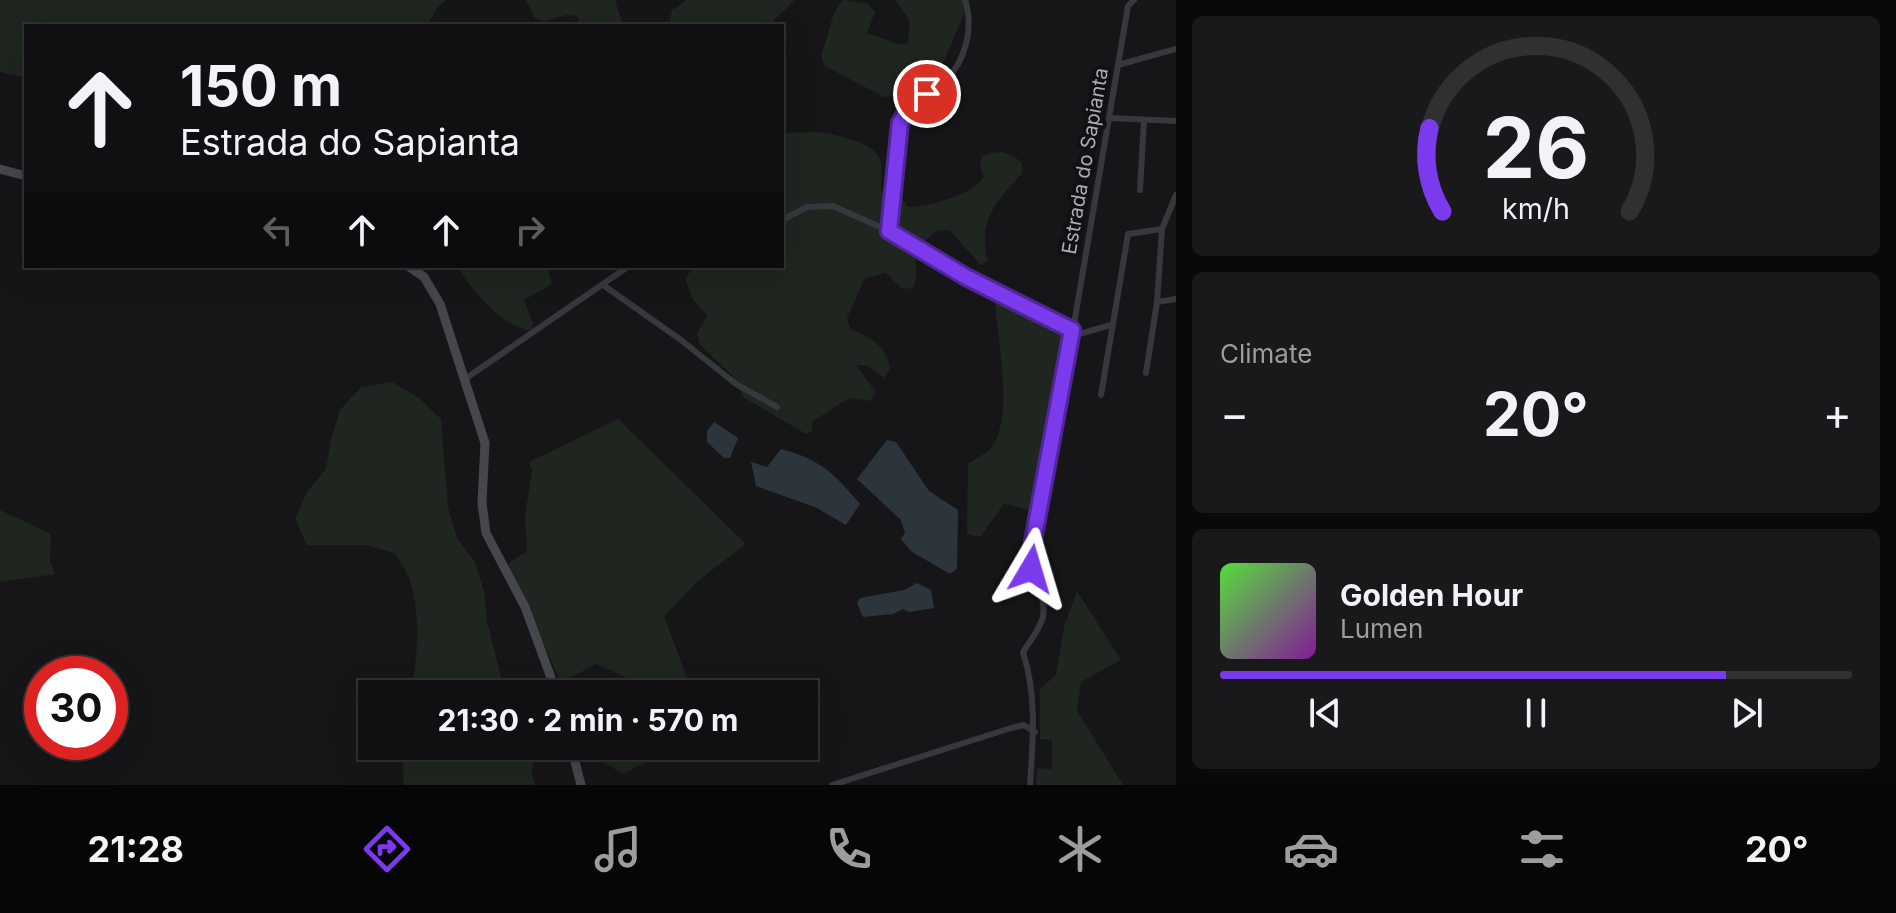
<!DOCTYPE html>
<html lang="en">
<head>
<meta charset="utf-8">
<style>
  :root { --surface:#101012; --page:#19191b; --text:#f1f3f6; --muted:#9c9d9f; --line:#303032; --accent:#7c3aed }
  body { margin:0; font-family:Inter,sans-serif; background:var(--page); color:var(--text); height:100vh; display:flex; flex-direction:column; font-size:30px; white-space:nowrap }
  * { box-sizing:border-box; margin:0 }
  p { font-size:26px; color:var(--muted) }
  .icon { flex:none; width:44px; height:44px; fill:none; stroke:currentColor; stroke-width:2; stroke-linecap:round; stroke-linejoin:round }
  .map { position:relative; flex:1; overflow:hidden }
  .side { display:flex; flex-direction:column; gap:16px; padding:16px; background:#09090a; width:720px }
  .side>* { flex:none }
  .guide { position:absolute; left:24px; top:24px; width:760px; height:244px; border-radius:0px; box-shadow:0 8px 32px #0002,0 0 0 2px var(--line); background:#101012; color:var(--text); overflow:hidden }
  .speed { position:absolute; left:24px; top:656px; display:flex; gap:16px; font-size:40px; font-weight:700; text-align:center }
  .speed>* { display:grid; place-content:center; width:104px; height:104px; border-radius:50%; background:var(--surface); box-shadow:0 8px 32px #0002,0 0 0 2px var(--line); line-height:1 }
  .speed .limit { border:12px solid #d22; background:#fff; color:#111 }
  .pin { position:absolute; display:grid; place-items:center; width:68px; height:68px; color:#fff; margin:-34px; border:4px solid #fff; border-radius:50%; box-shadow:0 2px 8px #0007 }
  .me { position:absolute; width:88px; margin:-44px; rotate:7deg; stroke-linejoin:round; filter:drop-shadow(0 0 6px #0008) }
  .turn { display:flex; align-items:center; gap:28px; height:168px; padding:0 24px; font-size:36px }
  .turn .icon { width:104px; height:104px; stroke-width:2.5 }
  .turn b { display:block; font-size:56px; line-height:68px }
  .lanes { display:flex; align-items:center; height:76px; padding:0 24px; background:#0003; justify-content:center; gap:40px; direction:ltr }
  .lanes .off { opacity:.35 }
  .big { font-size:60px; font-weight:700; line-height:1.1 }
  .side .card { flex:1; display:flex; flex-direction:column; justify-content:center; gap:12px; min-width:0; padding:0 28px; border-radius:12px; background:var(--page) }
  .side .dial { align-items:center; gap:0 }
  .dial svg { height:208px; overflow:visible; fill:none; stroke:var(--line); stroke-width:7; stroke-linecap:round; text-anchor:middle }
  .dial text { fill:var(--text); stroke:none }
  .song { display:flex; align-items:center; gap:24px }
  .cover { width:96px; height:96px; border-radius:12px; background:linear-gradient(135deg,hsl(110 70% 55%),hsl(290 70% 35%)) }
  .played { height:8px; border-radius:4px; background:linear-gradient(90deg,var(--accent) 80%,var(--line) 80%) }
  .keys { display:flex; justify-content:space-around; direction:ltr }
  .heat { display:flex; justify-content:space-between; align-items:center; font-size:44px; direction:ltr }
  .trip { position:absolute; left:358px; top:680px; width:460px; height:80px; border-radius:0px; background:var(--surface); box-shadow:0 8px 32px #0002,0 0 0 2px var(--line); font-weight:700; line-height:80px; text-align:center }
  .menu { display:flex; height:128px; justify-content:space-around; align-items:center; background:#060607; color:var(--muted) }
  .menu .icon { width:56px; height:56px }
  .menu .current { color:var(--accent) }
  .menu b { font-size:36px; color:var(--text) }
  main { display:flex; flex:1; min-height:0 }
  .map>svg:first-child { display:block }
  .green { fill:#1e261f }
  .water { fill:#2c353c }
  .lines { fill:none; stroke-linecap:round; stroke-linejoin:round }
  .street { stroke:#37383d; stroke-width:6 }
  .secondary { stroke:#45474d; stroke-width:9 }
  .route-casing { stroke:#51269a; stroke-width:20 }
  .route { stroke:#7c3aed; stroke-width:14 }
  .labels { text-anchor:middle; stroke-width:8; stroke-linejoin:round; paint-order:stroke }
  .street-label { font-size:20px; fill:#a8adb8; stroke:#111113 }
</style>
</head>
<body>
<main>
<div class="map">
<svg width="1176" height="785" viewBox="0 0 1176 785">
  <rect width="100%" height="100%" fill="#161618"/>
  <g class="green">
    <polygon points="0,0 446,0 437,8 427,26 26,26 26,78 0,72"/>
    <polygon points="526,0 615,0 623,26 580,26 577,16 566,15 544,22 534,17"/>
    <polygon points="686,0 793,0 794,1 768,26 669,26 672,10"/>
    <path d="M843,0L868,4L875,12L867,33L898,44L908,43L910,21L895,0H970L940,70L916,94L884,97L825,66L821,55C829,38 830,12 843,0Z"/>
    <path d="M817,132C833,134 874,142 880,159C883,168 881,182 881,191L902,198L908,207C930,206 973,196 984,176L980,167L982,156C998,150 1008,150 1022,163V173C996,202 977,221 988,261L981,265L950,231L938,230C901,258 924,256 913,288L902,289L886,273L865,278L847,318L850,329C871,337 887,346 890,369L884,378L867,366L856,365L876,392L871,401L849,398L812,422V431L806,434L743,397L732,375L700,345L697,333L708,316L693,300L685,279L694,266H782V133Z"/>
    <path d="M457,266H547L552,284L524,300L533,324L531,331C504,328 470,289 457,266Z"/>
    <path d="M995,302L1061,336L1031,510L1004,504L980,537L967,534L968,464C975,459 984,455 989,450C1016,421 997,339 995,302Z"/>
    <path d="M392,382L419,398L441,419L448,507L457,538L475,562L484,591L487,621L502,681L519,694H410C418,660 421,615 410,581C407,571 400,562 395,553L366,545H307L295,519L307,492L326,469L331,439L340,410L361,387Z"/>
    <polygon points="618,419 746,544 699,580 664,616 693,694 640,694 630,679 596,664 561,683 508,564 527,551 525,516 532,471 529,462"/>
    <polygon points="0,510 51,534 50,561 55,574 0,582"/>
    <polygon points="1077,591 1121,660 1081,682 1077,711 1123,785 1036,785 1037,768 1052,769 1052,740 1040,739 1040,689 1056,675 1064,627"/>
    <polygon points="401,746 534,746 532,775 535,785 404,785"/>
    <polygon points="622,746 677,746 623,774 600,760"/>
  </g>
  <g class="water">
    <polygon points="714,422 738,438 730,458 724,458 707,442 707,431"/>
    <polygon points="887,440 896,442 929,491 958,510 957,569 950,574 912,552 901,539 905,533 901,520 857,479"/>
    <path d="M781,449C820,459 835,474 860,504L846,525L815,507L756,486L751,462L767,467Z"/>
    <polygon points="917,583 931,590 934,608 910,612 903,609 893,614 863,617 857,603 860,598 904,590"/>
  </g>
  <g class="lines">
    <g class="street">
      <polyline points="1118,65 1176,49"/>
      <polyline points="1109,118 1176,121"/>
      <polyline points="1140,190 1144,120"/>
      <polyline points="782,220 807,207 833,206 889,231 966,277 1072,330"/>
      <path d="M889,231L900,123C909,103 929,95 945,81C966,61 974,27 965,0"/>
      <polyline points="603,285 681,340 736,384 777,407"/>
      <polyline points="1157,302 1176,299"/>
      <polyline points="1072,336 1111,325"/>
      <polyline points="1146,373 1157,302 1162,229"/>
      <polyline points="465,379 629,266"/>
      <polyline points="1101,395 1128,234 1162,229 1176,195"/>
      <polyline points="832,785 1011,728 1024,725 1035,732"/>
      <path d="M1030,785C1033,739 1037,696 1023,652C1030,641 1040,629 1043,617C1047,595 1029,575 1031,552L1072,336L1128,6L1134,0"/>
    </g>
    <g class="secondary">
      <polyline points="0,169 26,176"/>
      <polyline points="408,266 424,277 440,304 485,443 482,503 486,533 525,607 557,694"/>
      <polyline points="571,746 581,785"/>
    </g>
  </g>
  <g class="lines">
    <g class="route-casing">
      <polyline id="route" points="927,94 909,108 900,123 889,231 966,277 1072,330 1031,552 1031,569"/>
    </g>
    <use href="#route" class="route"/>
  </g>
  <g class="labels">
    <g class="street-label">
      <text transform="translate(1085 161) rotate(-80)" y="7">Estrada do Sapianta</text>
    </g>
  </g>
</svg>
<div class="speed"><div class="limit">30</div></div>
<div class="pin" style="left:927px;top:94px;background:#d93025"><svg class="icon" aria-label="arrive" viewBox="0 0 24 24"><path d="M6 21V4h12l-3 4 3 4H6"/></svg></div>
<svg class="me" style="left:1031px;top:569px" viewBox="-20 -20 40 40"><path d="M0-17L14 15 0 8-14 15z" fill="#7c3aed" stroke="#fff" stroke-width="4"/></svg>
<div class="trip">21:30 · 2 min · 570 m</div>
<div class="guide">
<div class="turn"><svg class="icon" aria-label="ahead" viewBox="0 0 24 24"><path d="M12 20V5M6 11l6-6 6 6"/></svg><div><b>150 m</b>Estrada do Sapianta</div></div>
<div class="lanes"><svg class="icon off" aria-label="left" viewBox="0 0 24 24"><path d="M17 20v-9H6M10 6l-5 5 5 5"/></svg><svg class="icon" aria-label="ahead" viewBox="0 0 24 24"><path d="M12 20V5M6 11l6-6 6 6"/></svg><svg class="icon" aria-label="ahead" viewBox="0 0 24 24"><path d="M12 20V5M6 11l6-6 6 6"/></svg><svg class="icon off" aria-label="right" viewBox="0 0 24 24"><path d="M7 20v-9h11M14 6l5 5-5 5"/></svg></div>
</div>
</div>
<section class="side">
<div class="card dial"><svg viewBox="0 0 100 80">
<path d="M14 69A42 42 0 1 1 86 69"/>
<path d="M14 69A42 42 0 0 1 9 37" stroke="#7c3aed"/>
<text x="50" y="56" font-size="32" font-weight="700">26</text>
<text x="50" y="72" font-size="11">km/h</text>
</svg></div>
<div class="card"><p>Climate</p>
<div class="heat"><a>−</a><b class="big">20°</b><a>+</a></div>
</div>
<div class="card">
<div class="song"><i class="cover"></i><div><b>Golden Hour</b><p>Lumen</p></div></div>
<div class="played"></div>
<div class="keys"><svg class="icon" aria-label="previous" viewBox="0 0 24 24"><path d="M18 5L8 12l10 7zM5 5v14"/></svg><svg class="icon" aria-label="pause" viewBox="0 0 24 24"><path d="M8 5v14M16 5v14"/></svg><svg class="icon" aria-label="next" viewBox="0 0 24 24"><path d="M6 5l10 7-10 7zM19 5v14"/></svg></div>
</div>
</section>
</main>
<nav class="menu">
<b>21:28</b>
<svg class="icon current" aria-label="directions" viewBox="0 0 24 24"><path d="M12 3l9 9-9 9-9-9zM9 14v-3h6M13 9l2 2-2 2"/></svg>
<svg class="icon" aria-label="music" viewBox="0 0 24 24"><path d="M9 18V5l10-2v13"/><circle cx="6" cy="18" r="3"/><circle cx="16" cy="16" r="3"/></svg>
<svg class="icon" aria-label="phone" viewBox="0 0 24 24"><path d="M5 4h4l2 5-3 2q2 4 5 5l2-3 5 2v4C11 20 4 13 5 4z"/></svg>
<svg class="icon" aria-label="climate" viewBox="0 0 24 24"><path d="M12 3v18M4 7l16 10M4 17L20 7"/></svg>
<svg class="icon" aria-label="car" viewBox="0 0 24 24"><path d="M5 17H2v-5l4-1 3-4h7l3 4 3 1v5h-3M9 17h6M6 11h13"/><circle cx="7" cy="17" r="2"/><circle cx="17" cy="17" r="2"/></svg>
<svg class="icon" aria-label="filters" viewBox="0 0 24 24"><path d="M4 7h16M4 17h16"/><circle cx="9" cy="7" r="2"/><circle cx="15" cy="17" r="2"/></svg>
<b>20°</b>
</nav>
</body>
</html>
